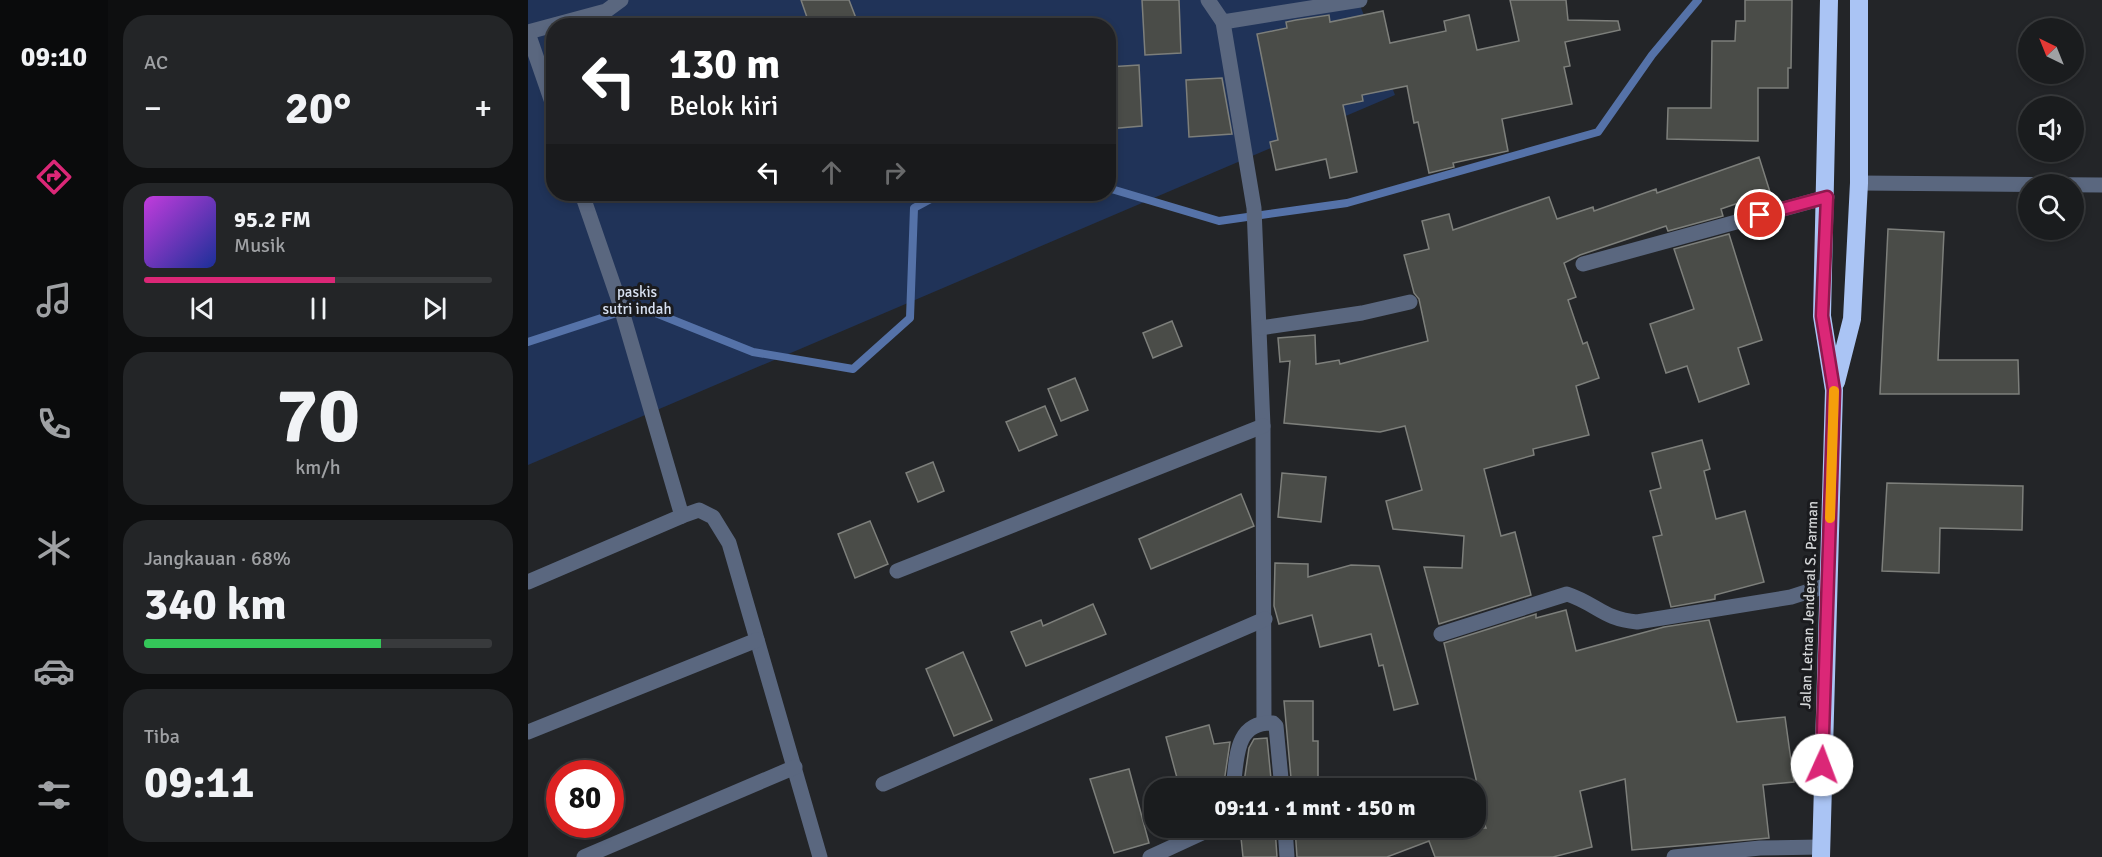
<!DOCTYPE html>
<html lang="id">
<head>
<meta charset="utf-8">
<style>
  :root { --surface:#1a1c1e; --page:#232527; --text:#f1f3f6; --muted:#9fa1a4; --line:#383a3c; --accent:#db2777 }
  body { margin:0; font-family:Signika,sans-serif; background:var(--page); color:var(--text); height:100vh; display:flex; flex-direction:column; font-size:22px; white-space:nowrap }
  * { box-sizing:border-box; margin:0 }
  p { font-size:20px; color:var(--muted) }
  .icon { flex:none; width:33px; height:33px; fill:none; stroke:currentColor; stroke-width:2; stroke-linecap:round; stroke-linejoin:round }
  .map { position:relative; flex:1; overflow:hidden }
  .panel { display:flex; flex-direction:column; gap:15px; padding:15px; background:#0e0f10; width:420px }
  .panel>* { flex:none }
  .hud { position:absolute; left:18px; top:18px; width:570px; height:183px; border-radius:24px; box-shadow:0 3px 9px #0003,0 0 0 2px var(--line); background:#202124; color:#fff; overflow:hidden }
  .needle { width:39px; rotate:317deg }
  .tools { position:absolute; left:1490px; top:18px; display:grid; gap:12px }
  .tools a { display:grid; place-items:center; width:66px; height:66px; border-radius:50%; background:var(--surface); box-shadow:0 3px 9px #0003,0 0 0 2px var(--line); font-size:30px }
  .speed { position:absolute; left:18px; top:760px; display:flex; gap:12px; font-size:30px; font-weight:700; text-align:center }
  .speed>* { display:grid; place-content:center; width:78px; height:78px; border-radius:50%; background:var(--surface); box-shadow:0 3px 9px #0003,0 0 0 2px var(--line); line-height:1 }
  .speed .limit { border:9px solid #d22; background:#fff; color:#111 }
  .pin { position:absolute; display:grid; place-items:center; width:51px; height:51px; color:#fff; margin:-26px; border:3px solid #fff; border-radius:50%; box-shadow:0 2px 6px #0007 }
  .me { position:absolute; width:66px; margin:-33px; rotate:2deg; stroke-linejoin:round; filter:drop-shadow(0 0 4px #0008) }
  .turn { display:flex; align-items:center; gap:21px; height:126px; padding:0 24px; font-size:27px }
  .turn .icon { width:78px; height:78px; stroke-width:2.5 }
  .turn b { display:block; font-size:42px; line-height:51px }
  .lanes { display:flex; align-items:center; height:57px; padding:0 24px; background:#0003; justify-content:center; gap:30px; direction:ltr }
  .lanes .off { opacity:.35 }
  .big { font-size:45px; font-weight:700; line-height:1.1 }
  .panel .tile { flex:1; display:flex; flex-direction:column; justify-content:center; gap:9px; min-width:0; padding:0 21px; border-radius:24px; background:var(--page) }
  .panel .dial { align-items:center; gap:0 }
  .dial b { font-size:78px; line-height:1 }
  .song { display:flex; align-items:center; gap:18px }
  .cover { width:72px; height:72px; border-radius:9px; background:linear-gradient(135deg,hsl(290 70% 55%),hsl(230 70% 35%)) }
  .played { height:6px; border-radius:3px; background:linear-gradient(90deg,var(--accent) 55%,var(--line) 55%) }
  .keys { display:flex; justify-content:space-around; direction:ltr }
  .heat { display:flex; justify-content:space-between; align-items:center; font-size:33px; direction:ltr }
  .charge { height:9px; border-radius:4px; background:linear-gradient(90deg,#34c759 68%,var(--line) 0) }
  .trip { position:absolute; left:616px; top:778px; width:342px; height:60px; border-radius:24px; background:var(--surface); box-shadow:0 3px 9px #0003,0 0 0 2px var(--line); font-weight:700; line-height:60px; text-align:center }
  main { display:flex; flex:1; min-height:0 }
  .tab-bar { display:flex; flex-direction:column; width:108px; justify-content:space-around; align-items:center; background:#0a0b0c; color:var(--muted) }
  .tab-bar .icon { width:42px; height:42px }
  .tab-bar .on { color:var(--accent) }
  .tab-bar b { font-size:27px; color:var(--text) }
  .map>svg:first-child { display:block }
  .green { fill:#203358; fill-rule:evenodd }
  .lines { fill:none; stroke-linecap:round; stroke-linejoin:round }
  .stream { stroke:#5572a8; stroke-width:8 }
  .building { fill:#4a4c48; stroke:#7d7f7b; stroke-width:1.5 }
  .minor { stroke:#5a677f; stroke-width:15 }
  .highway { stroke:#aac4f4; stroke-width:18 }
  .route-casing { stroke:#8e194d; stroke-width:15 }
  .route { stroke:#db2777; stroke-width:10 }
  .slow { stroke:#f59e0b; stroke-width:10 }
  .labels { text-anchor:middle; stroke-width:6; stroke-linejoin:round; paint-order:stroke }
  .park-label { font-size:15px; fill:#d7e0f0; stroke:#1a1b1e }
  .street-label { font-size:15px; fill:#d4d6d8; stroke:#1a1b1e }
</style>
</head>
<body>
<main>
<nav class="tab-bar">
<b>09:10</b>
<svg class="icon on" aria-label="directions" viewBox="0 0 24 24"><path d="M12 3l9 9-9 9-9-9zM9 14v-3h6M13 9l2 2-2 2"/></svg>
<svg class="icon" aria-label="music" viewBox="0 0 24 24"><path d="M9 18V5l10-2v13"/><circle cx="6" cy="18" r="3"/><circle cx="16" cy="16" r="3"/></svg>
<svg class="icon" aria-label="phone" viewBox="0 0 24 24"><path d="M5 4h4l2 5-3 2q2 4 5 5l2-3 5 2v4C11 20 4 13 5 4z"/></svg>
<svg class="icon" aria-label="climate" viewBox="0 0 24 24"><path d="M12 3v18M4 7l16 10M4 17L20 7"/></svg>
<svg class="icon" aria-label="car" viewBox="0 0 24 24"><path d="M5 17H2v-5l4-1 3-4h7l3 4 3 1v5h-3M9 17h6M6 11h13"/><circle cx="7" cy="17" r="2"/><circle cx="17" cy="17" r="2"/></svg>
<svg class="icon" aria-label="filters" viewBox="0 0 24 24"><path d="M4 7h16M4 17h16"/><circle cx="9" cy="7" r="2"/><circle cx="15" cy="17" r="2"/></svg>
</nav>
<section class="panel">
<div class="tile"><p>AC</p>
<div class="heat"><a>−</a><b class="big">20°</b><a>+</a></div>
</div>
<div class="tile">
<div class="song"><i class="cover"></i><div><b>95.2 FM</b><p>Musik</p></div></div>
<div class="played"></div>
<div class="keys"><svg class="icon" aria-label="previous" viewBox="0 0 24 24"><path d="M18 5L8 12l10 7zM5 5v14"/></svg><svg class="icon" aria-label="pause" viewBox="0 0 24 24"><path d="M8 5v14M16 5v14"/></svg><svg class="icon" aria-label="next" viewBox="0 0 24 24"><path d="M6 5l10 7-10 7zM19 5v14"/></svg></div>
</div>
<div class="tile dial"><b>70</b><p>km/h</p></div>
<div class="tile"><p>Jangkauan · 68%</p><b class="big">340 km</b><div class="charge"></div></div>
<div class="tile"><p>Tiba</p><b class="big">09:11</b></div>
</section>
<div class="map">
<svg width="1574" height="857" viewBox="0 0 1574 857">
  <rect width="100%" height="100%" fill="#232528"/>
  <path class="green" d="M0,0H830L867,95L0,465ZM26,26H580V194H26Z"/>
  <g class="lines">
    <g class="stream">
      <polyline points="580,188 691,221 819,203 1070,132 1124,55 1170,0"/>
      <polyline points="0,342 110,306 225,352 325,369 382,318 386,208 412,194"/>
    </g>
  </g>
  <g class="building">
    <polygon points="273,0 321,0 331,26 282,26"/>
    <polygon points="614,0 651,0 653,53 617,55"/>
    <polygon points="982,0 1038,0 1040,20 1090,21 1092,30 1037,42 1042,66 1036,67 1044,104 974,119 980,151 925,163 926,167 901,173 890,122 886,123 879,86 834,95 835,101 815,105 829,172 802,178 798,159 748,170 742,142 750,140 729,34 759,28 758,22 768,20 801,15 802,22 855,11 862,43 918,31 916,21 941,15 949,50 991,41"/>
    <polygon points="1217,0 1264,0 1263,68 1260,68 1260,88 1230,88 1230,141 1139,139 1140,108 1183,108 1184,41 1207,41 1208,21 1217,21"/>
    <polygon points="611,65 614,126 580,129 580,67"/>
    <polygon points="694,78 704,134 661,137 658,80"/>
    <polygon points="1231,157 1242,192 1193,209 1195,216 1140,231 1138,226 1052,255 1036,263 1048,297 1040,300 1055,344 1059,342 1071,378 1048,386 1061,435 1005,449 1006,455 956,469 973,536 987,532 1003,595 911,624 896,567 934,568 936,536 865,529 858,501 894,490 877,426 852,432 756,423 762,361 752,362 750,338 787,335 788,364 811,360 812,364 900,341 891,299 886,293 876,255 901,249 894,221 921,214 925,230 1021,197 1029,219 1065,207 1066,211 1128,189 1129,193"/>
    <polygon points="1360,229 1416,232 1410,360 1490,360 1491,394 1352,394"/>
    <polygon points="1201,234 1234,340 1210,348 1221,384 1171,402 1159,366 1138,373 1122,324 1166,309 1146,249"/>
    <polygon points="644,321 654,346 625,358 615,333"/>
    <polygon points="547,378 560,410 533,421 520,389"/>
    <polygon points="517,406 529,435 491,451 478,422"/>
    <polygon points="1174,440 1182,469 1176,471 1188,519 1217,511 1236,582 1187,595 1187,599 1143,607 1125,537 1134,535 1122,491 1133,488 1124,453"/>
    <polygon points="405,462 416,491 390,502 378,473"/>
    <polygon points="754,473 798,477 793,522 750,517"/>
    <polygon points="1359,483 1495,486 1494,530 1412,528 1411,573 1354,571"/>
    <polygon points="713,494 726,526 623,569 611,539"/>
    <polygon points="342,521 360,564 327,578 310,534"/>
    <polygon points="747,563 780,564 780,577 823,565 851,566 890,704 866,710 855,665 851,666 843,634 792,647 784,615 751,624 746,606"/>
    <polygon points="565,604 578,634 498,666 483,632 513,620 515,626"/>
    <polygon points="1038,610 1048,651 1136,627 1181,620 1209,722 1257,717 1266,782 1235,785 1241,838 1104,850 1097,779 1052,791 1064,847 1025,857 907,857 901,841 859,857 769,857 767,828 958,828 948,803 948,779 916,643 1008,614 1008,618"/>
    <polygon points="435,652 464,720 426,736 398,669"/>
    <polygon points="756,701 785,701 785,741 790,741 790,789 764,789"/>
    <polygon points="681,725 686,744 702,742 695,789 652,789 638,737"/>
    <polygon points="739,738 744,789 715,789 721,748 726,739"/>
    <polygon points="601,769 621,843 586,853 562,779"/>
    <polygon points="712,828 747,828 749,857 715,857"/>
  </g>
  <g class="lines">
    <g class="minor">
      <polyline points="680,0 695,22 832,0"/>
      <polyline points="695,22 726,208 735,426 736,723"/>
      <polyline points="0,32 78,11 93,0"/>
      <polyline points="0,33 26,108"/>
      <polyline points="1331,183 1574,185"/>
      <polyline points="54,194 91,301 154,516"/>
      <polyline points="1055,264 1299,197"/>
      <polyline points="732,328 834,313 882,302"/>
      <polyline points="369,571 735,426"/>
      <polyline points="0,582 154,516 171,510 185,517 201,543 292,857"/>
      <path d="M913,634L1039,594C1069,604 1075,619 1109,622L1263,597L1300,585"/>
      <polyline points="0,732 229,640"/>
      <polyline points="355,784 737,619"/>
      <path d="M705,789C709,760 706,721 745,723L748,726L754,789"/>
      <polyline points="757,828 759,857"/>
      <polyline points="56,857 267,767"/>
      <polyline points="622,857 685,828"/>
      <polyline points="1146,857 1232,848 1293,847"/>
    </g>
    <g class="highway">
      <polyline points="1308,382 1324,319 1331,183 1331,0"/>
      <polyline points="1293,857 1306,390 1294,316 1301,0"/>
    </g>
  </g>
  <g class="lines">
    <g class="route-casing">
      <polyline id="route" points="1232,215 1299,197 1294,316 1306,390 1294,765"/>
    </g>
    <use href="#route" class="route"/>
    <polyline class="slow" points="1302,518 1306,391"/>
  </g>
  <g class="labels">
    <g class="park-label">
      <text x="109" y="297">paskis<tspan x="109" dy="17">sutri indah</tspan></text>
    </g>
    <g class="street-label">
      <text transform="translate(1281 605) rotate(-88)" y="5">Jalan Letnan Jenderal S. Parman</text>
    </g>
  </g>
</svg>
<div class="tools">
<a><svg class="needle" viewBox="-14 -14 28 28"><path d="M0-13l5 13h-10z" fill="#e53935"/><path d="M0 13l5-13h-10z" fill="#9fa1a4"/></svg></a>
<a><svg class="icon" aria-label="sound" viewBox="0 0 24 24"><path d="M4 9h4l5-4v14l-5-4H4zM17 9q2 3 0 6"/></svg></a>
<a><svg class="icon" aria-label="search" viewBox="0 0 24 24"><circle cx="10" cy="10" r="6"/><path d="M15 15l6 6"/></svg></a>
</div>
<div class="speed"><div class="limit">80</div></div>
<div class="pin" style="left:1232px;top:215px;background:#d93025"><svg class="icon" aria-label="arrive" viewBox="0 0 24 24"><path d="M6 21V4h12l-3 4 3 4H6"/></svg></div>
<svg class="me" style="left:1294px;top:765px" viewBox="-20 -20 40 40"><circle r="19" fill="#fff"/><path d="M0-13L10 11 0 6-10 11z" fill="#db2777"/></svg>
<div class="trip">09:11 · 1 mnt · 150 m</div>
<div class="hud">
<div class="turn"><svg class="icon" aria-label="left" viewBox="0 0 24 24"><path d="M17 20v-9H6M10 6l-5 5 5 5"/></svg><div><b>130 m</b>Belok kiri</div></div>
<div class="lanes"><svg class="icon" aria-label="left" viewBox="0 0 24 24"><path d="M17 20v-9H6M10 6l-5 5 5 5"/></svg><svg class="icon off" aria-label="ahead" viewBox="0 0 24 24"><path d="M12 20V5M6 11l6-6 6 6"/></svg><svg class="icon off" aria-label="right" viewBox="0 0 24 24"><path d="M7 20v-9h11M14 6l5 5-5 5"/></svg></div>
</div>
</div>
</main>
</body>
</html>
